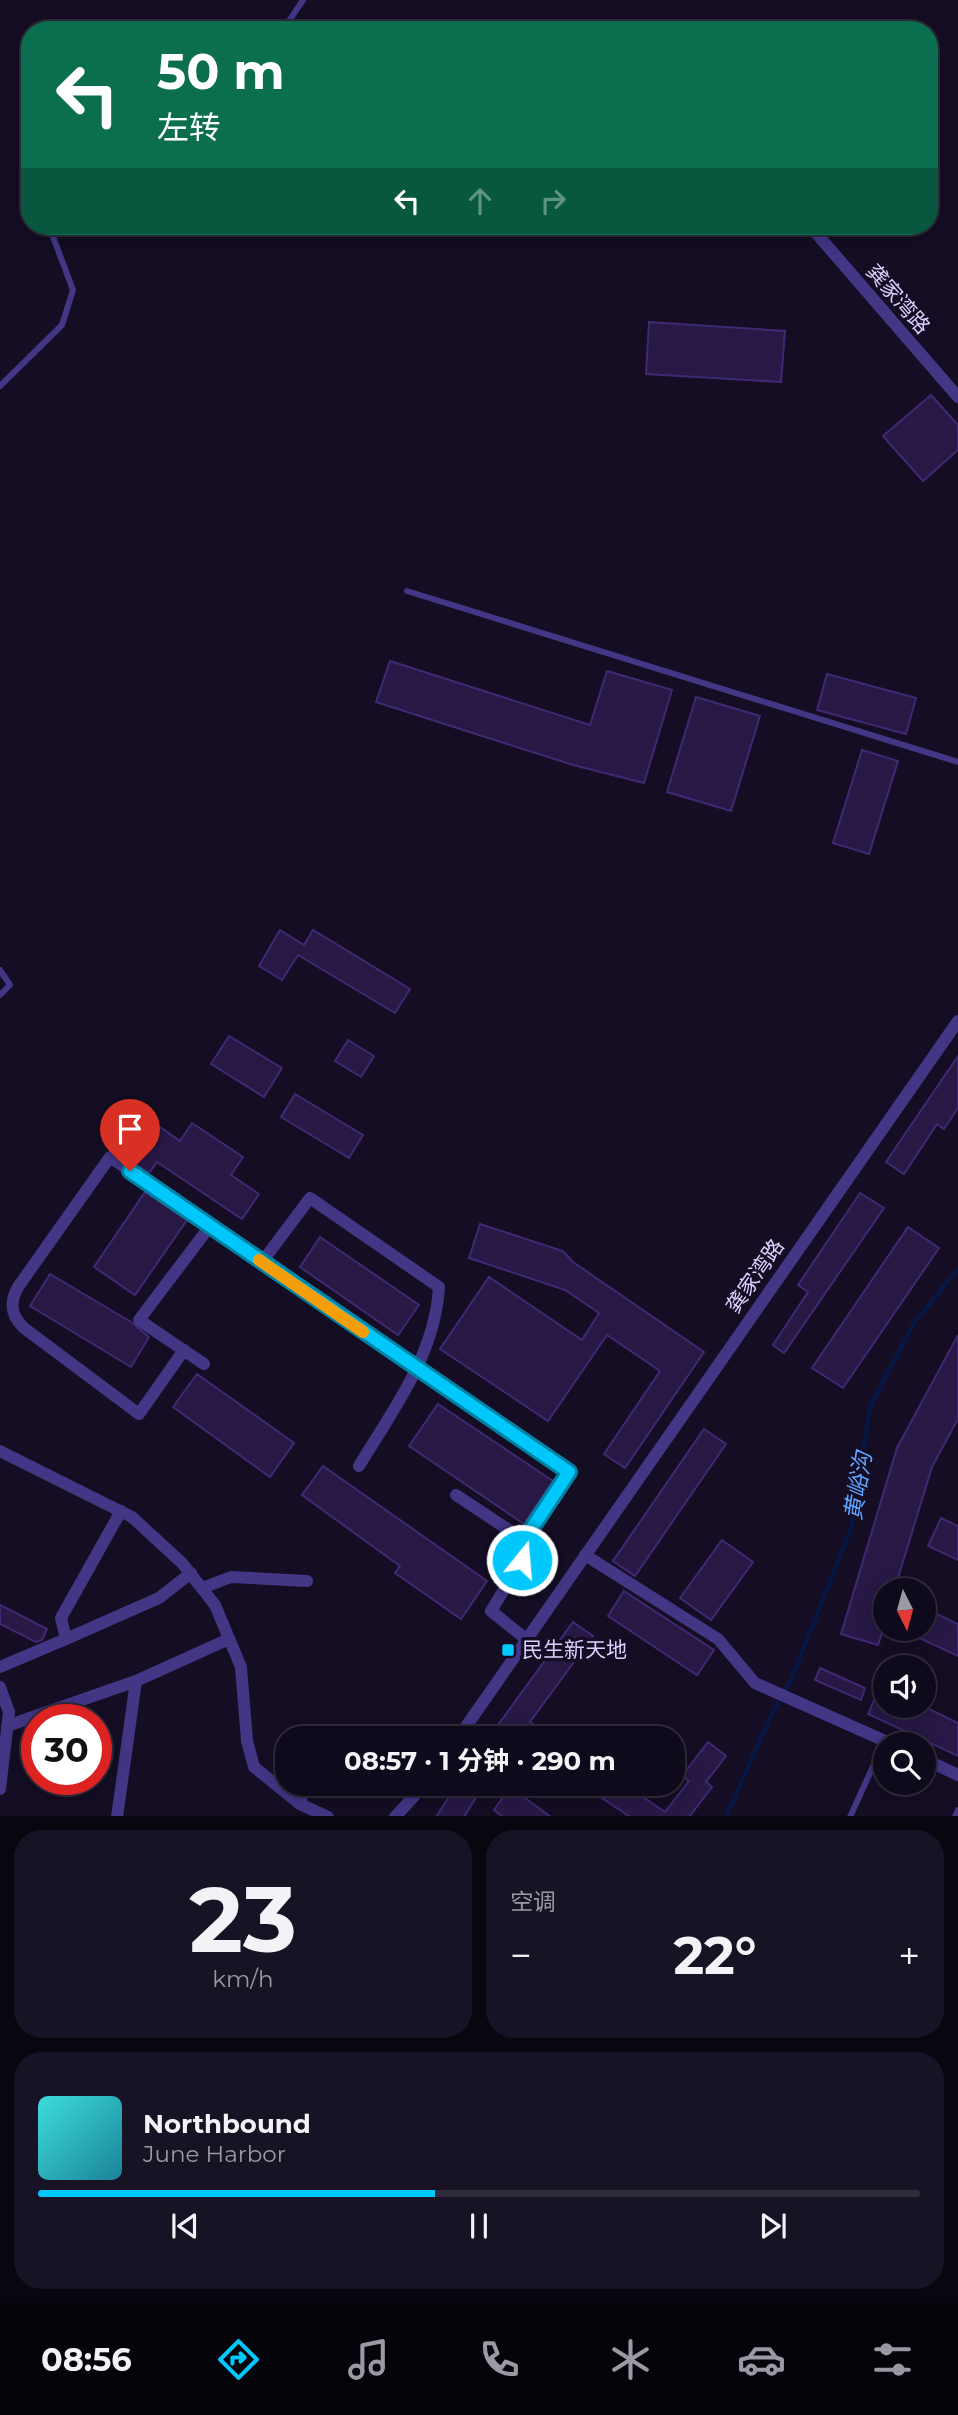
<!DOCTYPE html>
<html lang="zh">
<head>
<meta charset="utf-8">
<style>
  :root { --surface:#0f0a1b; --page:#181324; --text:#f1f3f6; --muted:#9b9aa3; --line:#2f2b3a; --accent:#00c8fc }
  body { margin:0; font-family:Montserrat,"Noto Sans SC",sans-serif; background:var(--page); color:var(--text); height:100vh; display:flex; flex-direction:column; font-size:26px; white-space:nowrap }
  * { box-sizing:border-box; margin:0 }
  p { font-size:23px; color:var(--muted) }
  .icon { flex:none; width:38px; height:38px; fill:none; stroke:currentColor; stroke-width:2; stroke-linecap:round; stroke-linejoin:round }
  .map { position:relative; height:1816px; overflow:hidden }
  .sheet { display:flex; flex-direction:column; gap:14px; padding:14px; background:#08060f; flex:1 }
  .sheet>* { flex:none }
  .hud { position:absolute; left:21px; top:21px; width:917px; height:214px; border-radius:28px; box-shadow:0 4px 18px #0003,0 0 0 2px var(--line); background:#0b6e4f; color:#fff; overflow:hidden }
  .needle { width:46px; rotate:174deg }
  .buttons { position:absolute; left:873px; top:1578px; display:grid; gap:14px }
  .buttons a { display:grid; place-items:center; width:63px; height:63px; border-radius:50%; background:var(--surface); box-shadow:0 4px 18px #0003,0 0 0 2px var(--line); font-size:35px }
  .speed { position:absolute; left:21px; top:1704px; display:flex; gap:14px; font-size:35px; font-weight:700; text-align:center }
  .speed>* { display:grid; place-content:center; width:91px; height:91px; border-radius:50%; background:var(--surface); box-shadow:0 4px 18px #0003,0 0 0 2px var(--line); line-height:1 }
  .speed .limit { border:10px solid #d22; background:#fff; color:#111 }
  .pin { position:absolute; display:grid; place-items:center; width:60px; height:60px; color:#fff; margin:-72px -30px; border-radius:50% 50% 50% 0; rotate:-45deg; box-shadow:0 0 7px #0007 }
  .pin .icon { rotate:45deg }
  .me { position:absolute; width:77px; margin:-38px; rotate:17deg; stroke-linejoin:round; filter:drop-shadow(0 0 5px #0008) }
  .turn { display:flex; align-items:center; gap:24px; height:147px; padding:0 21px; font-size:32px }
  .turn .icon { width:91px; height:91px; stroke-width:2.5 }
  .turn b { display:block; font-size:49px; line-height:60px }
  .lanes { display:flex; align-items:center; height:66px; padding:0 21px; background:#0003; justify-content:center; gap:35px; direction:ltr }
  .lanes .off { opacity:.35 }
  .big { font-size:52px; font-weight:700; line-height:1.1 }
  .sheet .tile { flex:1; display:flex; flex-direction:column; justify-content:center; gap:10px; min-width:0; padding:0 24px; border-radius:28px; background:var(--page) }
  .sheet .dial { align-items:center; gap:0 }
  .dial b { font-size:91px; line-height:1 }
  .song { display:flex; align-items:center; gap:21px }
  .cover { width:84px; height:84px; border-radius:10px; background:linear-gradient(135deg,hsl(180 70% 55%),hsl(190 70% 35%)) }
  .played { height:7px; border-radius:4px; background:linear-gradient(90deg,var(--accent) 45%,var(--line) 45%) }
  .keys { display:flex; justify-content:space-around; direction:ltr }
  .heat { display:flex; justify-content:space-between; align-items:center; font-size:38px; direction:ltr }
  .sheet .tiles { flex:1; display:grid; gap:14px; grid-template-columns:1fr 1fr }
  .tile:last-child { grid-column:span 2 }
  .trip { position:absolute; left:275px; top:1726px; width:410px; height:70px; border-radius:28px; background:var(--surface); box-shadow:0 4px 18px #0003,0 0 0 2px var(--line); font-weight:700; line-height:70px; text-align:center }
  .tabs { display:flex; height:112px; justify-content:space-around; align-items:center; background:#06040b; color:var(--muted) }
  .tabs .icon { width:49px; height:49px }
  .tabs .selected { color:var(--accent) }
  .tabs b { font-size:32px; color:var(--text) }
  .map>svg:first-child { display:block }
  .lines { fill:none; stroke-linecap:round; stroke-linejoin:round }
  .stream { stroke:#071743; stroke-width:4.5 }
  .building { fill:#271846; stroke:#402973; stroke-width:2 }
  .lane { stroke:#423685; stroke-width:6 }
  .street { stroke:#423685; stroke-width:12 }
  .route-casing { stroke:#0082a4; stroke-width:18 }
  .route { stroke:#00c8fc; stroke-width:12 }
  .slow { stroke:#f59e0b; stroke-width:12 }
  .poi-dot { fill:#00c8fc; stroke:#140d24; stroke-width:2.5 }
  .labels { text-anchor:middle; stroke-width:7; stroke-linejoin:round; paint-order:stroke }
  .street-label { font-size:21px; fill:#dbd1ff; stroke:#140d24 }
  .poi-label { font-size:21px; fill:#dbd1ff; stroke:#140d24; text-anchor:start }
  .water-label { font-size:23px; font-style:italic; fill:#5fa4ff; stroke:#140d24 }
</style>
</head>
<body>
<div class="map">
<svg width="958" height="1817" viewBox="0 0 958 1817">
  <rect width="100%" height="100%" fill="#140d24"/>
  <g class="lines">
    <polyline class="stream" points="726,1817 772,1713 791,1680 852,1526 870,1407 914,1323 958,1269"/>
  </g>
  <g class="building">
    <polygon points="649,322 785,331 781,382 646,374"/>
    <polygon points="931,395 958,425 958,450 923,481 883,436"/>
    <polygon points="390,661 590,725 607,671 672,690 644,783 573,765 376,702"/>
    <polygon points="827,674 916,698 906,734 817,710"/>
    <polygon points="696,697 760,716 731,811 667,792"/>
    <polygon points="862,750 898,761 869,854 833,843"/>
    <polygon points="280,930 304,945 313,930 410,989 395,1013 298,955 282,980 259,966"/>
    <polygon points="229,1036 282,1068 264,1097 211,1064"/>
    <polygon points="348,1040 374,1056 361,1077 335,1061"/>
    <polygon points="958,1056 958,1108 944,1129 937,1124 904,1174 886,1162"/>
    <polygon points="295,1094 363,1135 349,1158 281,1117"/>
    <polygon points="192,1123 243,1157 231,1175 259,1194 242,1219 157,1162 149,1173 135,1164 160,1127 180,1141"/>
    <polygon points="145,1192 187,1220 135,1295 94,1267"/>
    <polygon points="860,1193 884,1208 784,1353 773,1345 808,1292 798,1285"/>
    <polygon points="480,1224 563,1251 573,1262 704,1352 625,1468 604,1454 660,1371 607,1335 548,1421 440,1349 489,1277 582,1340 599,1313 565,1290 469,1258"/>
    <polygon points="908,1227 939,1248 843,1388 812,1368"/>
    <polygon points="320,1237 419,1305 398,1335 300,1267"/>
    <polygon points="50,1274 131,1322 149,1337 131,1367 30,1306"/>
    <polygon points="958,1335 958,1419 932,1467 894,1591 886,1591 886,1620 878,1645 841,1634 897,1448"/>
    <polygon points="197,1374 294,1443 270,1477 173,1407"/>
    <polygon points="438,1404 553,1481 524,1524 409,1446"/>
    <polygon points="704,1429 726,1444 635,1576 613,1561"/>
    <polygon points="323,1466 487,1581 461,1619 395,1573 400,1566 302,1495"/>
    <polygon points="941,1518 958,1526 958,1560 928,1546"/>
    <polygon points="722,1540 753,1562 711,1620 680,1598"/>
    <polygon points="624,1591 714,1650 697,1675 608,1616"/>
    <polygon points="0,1605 47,1629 42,1640 36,1642 0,1624"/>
    <polygon points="924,1608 958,1624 958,1656 900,1629 924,1629"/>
    <polygon points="573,1622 593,1636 530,1722 554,1738 516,1738 498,1725"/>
    <polygon points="820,1668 865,1688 861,1700 815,1680"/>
    <polygon points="877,1693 886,1697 886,1706 923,1706 958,1723 958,1756 868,1714"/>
    <polygon points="708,1742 726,1756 706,1782 712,1787 689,1817 630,1817 580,1783 622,1783 665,1812 689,1781 682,1776"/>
    <polygon points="458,1783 485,1783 464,1817 436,1817"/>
    <polygon points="510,1787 551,1817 503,1817 494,1810"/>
  </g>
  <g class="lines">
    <g class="lane">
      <polyline points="283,30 303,0"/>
      <polyline points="0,386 62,325 73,290 49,226"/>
      <polyline points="407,591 958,762"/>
      <polyline points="0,970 10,985 0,995"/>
      <polyline points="850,1817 885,1740"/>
      <polyline points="955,1817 958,1810"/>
    </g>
    <g class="street">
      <polyline points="810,226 958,397"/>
      <path d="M262,1262L310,1198L439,1287C435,1355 393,1410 359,1466"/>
      <path d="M184,1350L139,1414L24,1328C11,1316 9,1303 18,1287L110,1157L570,1472L524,1540"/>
      <polyline points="204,1364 139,1320 210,1226"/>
      <polyline points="0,1451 132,1517 182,1563 215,1605 241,1667 247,1741 254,1767 300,1804 328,1817"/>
      <polyline points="456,1495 524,1540 522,1560 491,1611 526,1639"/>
      <polyline points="121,1511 61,1618 66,1639 159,1598 191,1573"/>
      <polyline points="585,1555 718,1639 755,1683 894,1745"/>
      <polyline points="202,1588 231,1577 307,1581"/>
      <polyline points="0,1667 66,1639"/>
      <polyline points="0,1687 9,1712 0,1789"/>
      <polyline points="7,1726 136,1681 229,1639"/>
      <polyline points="458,1738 958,1021"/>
      <polyline points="924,1759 958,1775"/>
      <polyline points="300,1804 305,1783"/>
      <polyline points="117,1817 136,1681"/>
      <polyline points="395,1817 426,1783"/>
    </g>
  </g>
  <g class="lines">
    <g class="route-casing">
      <polyline id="route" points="130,1171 569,1472 524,1540 522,1560"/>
    </g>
    <use href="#route" class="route"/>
    <polyline class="slow" points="259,1260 363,1332"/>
  </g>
  <rect class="poi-dot" x="501" y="1643" width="14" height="14" rx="3.5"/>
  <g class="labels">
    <g class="street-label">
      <text transform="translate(898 299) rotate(49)" y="7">龚家湾路</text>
      <text transform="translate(755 1276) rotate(-55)" y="7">龚家湾路</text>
    </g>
    <g class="poi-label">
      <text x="522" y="1657">民生新天地</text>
    </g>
    <g class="water-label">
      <text transform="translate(858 1486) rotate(-81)" y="8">黄峪沟</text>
    </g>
  </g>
</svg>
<div class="buttons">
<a><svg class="needle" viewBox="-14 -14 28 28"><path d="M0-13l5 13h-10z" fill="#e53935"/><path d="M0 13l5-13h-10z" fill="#9b9aa3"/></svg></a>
<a><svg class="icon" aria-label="sound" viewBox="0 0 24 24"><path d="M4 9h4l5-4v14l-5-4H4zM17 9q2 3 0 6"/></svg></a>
<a><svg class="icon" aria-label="search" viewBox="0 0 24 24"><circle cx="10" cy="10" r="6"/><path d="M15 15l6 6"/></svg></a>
</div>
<div class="speed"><div class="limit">30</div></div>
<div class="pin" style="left:130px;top:1171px;background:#d93025"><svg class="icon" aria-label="arrive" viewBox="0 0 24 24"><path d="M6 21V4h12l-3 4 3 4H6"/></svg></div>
<svg class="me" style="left:522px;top:1560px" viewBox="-20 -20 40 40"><circle r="17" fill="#00c8fc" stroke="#fff" stroke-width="3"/><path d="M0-11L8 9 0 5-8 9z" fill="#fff"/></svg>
<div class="trip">08:57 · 1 分钟 · 290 m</div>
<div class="hud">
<div class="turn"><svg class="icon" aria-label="left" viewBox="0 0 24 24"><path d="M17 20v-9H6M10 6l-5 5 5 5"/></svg><div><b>50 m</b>左转</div></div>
<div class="lanes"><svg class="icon" aria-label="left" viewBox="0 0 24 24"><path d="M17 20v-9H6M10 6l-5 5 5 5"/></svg><svg class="icon off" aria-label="ahead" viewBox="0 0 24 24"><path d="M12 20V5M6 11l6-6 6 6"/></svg><svg class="icon off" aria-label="right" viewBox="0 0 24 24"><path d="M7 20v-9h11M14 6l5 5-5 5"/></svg></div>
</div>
</div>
<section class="sheet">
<div class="tiles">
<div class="tile dial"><b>23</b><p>km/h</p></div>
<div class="tile"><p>空调</p>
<div class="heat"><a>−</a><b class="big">22°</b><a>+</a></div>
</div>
<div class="tile">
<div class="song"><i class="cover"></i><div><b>Northbound</b><p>June Harbor</p></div></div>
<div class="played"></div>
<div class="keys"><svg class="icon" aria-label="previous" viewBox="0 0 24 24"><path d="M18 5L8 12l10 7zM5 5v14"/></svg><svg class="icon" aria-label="pause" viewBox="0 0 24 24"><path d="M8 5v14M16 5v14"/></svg><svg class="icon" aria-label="next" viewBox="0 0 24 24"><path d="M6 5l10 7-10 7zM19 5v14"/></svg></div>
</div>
</div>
</section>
<nav class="tabs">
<b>08:56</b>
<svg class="icon selected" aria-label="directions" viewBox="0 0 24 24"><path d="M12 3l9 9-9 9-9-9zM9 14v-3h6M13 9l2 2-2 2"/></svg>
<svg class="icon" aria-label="music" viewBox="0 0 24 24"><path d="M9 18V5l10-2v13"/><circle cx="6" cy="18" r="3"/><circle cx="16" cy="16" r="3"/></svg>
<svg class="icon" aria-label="phone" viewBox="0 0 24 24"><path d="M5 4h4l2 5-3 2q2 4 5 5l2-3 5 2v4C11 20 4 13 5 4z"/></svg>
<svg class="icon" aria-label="climate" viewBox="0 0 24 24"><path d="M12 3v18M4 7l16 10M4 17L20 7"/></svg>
<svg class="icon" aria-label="car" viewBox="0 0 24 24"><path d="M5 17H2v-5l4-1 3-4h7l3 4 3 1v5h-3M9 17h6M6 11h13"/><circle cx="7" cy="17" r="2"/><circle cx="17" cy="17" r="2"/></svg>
<svg class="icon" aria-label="filters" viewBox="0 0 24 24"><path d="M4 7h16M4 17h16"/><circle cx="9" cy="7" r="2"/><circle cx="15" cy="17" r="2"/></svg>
</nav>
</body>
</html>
